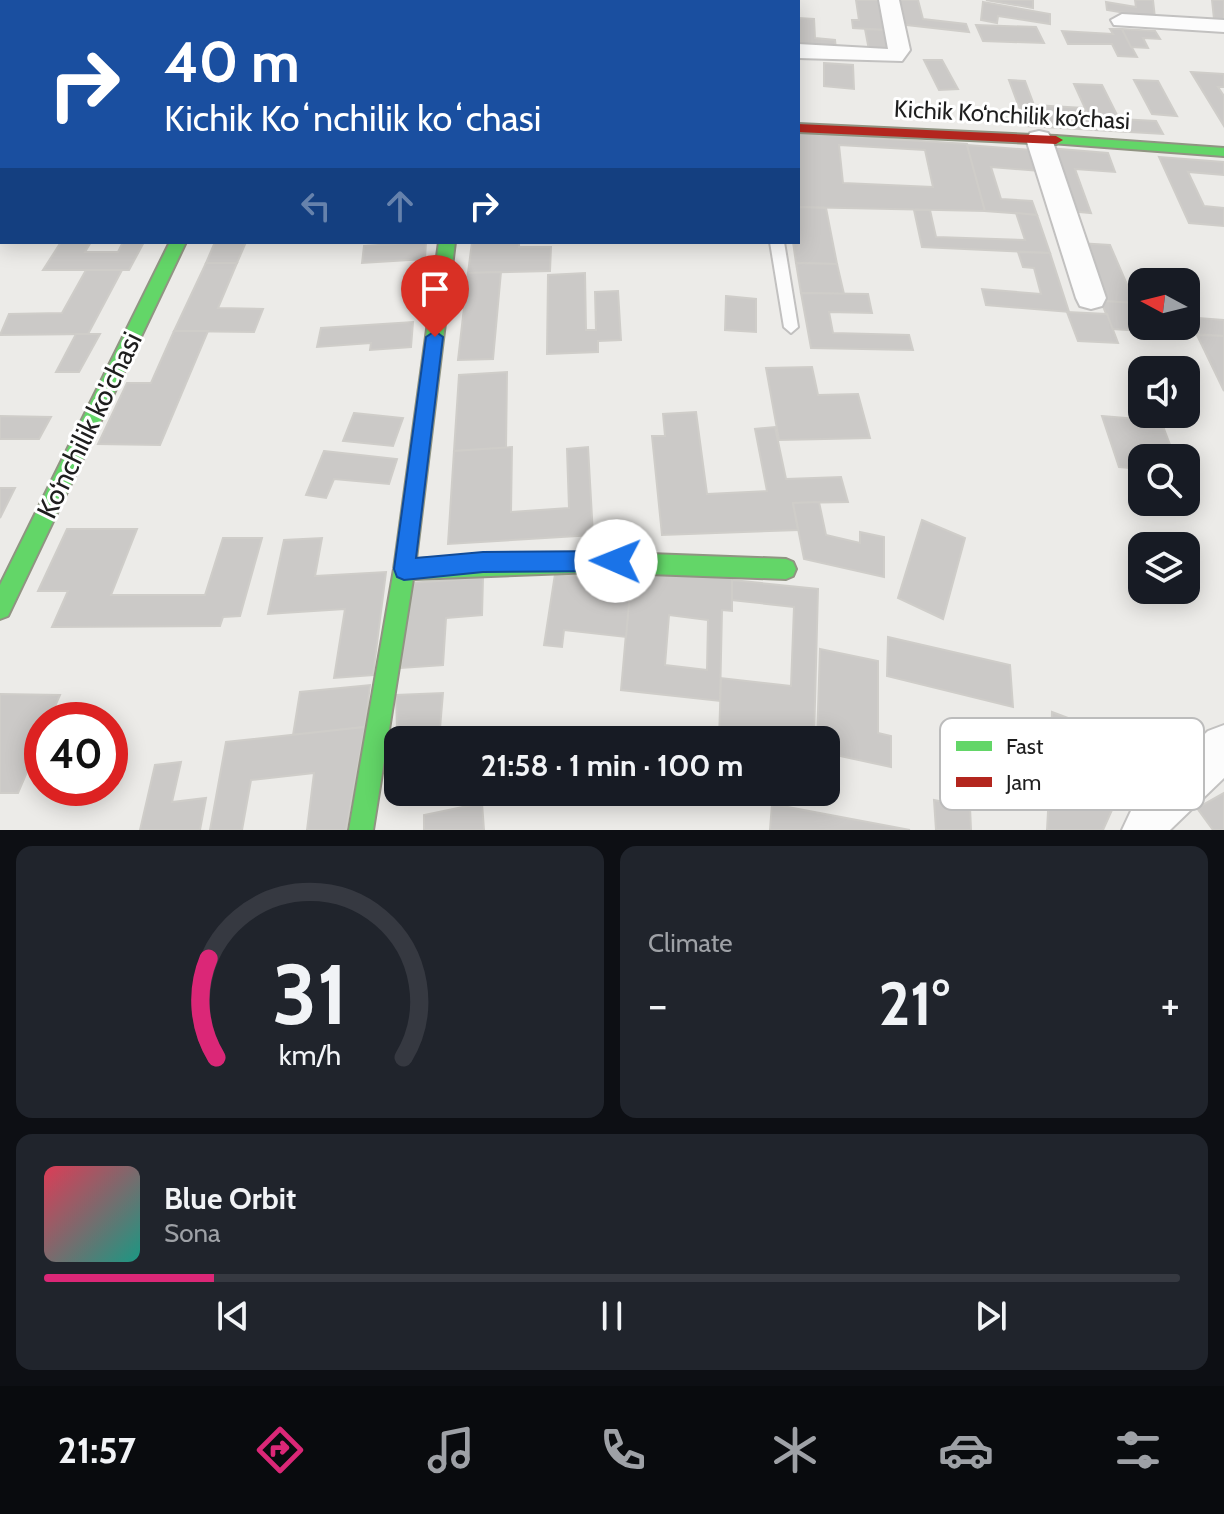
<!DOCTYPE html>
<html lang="en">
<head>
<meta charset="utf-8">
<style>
  :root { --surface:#171b24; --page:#20242c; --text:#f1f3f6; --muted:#9ea1a6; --line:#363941; --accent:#db2777 }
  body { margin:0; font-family:Cabin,sans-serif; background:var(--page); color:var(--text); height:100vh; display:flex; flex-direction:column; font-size:30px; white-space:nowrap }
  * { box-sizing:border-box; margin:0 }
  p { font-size:26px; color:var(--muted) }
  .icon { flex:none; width:44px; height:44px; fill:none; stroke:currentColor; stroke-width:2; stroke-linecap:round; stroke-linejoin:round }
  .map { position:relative; height:830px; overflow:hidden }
  .sheet { display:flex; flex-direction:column; gap:16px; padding:16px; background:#0d0f14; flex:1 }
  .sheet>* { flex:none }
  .hud { position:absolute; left:0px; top:0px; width:800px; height:244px; box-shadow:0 4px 20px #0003; background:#1a4fa0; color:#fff; overflow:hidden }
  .needle { width:52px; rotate:277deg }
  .tools { position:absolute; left:1128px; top:268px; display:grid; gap:16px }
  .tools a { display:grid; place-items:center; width:72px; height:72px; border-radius:16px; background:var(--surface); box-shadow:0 4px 20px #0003; font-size:40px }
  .speed { position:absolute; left:24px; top:702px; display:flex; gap:16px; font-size:40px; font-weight:700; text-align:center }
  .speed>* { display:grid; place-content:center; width:104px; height:104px; border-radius:50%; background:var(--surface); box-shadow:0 4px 20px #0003; line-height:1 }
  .speed .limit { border:12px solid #d22; background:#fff; color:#111 }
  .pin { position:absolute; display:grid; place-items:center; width:68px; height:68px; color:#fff; margin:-82px -34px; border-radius:50% 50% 50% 0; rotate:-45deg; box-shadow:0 0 8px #0007 }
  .pin .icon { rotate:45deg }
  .me { position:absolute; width:88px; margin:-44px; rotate:271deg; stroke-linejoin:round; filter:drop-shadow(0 0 6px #0008) }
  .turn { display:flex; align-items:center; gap:28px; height:168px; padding:0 32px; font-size:36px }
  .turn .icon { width:104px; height:104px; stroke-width:2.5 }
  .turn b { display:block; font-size:56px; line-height:68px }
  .lanes { display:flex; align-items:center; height:76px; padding:0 32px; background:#0003; justify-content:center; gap:40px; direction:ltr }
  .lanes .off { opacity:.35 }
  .big { font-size:60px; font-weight:700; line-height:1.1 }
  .sheet .card { flex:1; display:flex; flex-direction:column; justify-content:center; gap:12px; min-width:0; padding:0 28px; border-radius:16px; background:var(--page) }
  .sheet .dial { align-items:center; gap:0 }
  .dial svg { height:208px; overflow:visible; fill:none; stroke:var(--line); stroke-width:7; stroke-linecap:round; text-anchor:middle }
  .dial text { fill:var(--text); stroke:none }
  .song { display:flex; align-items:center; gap:24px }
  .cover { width:96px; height:96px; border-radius:12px; background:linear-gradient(135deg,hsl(350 70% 55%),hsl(170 70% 35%)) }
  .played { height:8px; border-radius:4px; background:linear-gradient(90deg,var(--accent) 15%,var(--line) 15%) }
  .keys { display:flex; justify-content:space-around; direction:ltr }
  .heat { display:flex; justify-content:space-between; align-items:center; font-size:44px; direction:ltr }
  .sheet .tiles { flex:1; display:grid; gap:16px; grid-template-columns:1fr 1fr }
  .card:last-child { grid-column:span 2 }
  .trip { position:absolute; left:384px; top:726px; width:456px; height:80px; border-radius:16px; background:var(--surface); box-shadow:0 4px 20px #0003; font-weight:700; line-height:80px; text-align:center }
  .tabs { display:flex; height:128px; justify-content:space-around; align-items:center; background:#090b0e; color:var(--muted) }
  .tabs .icon { width:56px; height:56px }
  .tabs .active { color:var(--accent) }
  .tabs b { font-size:36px; color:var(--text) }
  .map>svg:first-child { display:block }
  .building { fill:#cbc9c7; stroke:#cfcdc9; stroke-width:2; fill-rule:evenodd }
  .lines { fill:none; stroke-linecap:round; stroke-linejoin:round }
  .lane-casing { stroke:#c2c1c0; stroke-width:4 }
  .street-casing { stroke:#c2c1c0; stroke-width:4 }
  .fast-casing { stroke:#909482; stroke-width:4 }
  .jam-casing { stroke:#909482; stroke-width:4 }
  .lane { fill:#fcfcfc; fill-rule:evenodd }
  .street { fill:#fcfcfc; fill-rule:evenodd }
  .fast { fill:#63d668; fill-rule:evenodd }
  .jam { fill:#b3261e; fill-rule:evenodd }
  .route { fill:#1a73e8; stroke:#114b97; stroke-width:2 }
  .labels { text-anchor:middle; stroke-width:6; stroke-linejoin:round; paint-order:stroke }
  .far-street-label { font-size:24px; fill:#1e1e1e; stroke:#fff }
  .street-label { font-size:28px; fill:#1e1e1e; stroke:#fff }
  .key { fill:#fff; stroke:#bcbcbc; stroke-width:2 }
  .key-label { font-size:22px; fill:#1e1e1e }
</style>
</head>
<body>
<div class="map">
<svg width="1224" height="830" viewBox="0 0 1224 830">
  <rect width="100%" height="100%" fill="#ecebe8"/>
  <g class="building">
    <polygon points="856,0 880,0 885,30 853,28 852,20 859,20"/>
    <polygon points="893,0 918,0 923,19 966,24 969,32 898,24"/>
    <polygon points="986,0 1033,0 1033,8"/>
    <polygon points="1135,0 1153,0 1155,18 1107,10 1106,2 1136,7"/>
    <polygon points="1212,0 1224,0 1224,21 1214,19"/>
    <polygon points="983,2 1050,14 1050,24 998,16 997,23 981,20"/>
    <polygon points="798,18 814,19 815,38 835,40 836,49 798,47"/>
    <polygon points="976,25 1036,27 1044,43 983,41"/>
    <polygon points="865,29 885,30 889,52 869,50"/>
    <polygon points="1110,29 1122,29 1137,57 1118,56 1112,44 1068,44 1062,31 1113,34"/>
    <polygon points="1122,29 1155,31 1160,39 1143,38 1148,48 1131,47"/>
    <polygon points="924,60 942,60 958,89 939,90"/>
    <polygon points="824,63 853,65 854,89 824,86"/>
    <polygon points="1191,72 1224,74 1224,87 1218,87 1224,96 1224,126"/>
    <polygon points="1009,80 1025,81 1034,105 1084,108 1095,130 1026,126"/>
    <polygon points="1134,80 1158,81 1177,116 1152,114"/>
    <polygon points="1074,84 1102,85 1119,119 1156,121 1163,134 1095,130"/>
    <path d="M798,133L967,144L985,211L798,207ZM839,145L925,150L933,187L843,183Z"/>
    <polygon points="967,145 1032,150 1039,171 991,167 1001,199 1032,201 1037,215 985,211"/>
    <polygon points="1048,148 1108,153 1115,172 1075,169 1091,213 1069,211"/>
    <polygon points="1159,157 1224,162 1224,175 1188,172 1204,206 1224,208 1224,226 1189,223"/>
    <polygon points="798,207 826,208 837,264 796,263 793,242 798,242"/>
    <polygon points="914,210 930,210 936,237 1025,240 1016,213 1037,215 1050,253 922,247"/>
    <polygon points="61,242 91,242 85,252 118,252 123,242 144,242 129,270 43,270"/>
    <polygon points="215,242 246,242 237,263 206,263"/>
    <polygon points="426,242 425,259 362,263 364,246"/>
    <polygon points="472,242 519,242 519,247 551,247 550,271 468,273"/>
    <polygon points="1078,243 1110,245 1135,303 1101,301"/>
    <polygon points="1018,252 1050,253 1069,312 986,305 982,289 1041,294 1034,268 1023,267"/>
    <polygon points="206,263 237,263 218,308 263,309 254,332 174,331"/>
    <polygon points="796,263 837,264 844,294 801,293"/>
    <polygon points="86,270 122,270 88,334 0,335 9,314 62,313"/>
    <polygon points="501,272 493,359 458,360 468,273"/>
    <polygon points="585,273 586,330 596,330 595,292 618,291 621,340 598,341 598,352 547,354 548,275"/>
    <polygon points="801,293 868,294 872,313 829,312 833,333 909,335 913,350 811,348"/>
    <polygon points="726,296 756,299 756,332 725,330"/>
    <polygon points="1101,301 1139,303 1142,326 1186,326 1186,317 1224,320 1224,336 1112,329"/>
    <polygon points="1067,312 1107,314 1118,343 1078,341"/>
    <polygon points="413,322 411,347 370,350 371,343 317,347 321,328"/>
    <polygon points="174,331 208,331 160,445 98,444 127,383 151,383"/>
    <polygon points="76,334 100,334 79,372 56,372"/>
    <polygon points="1197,335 1224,336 1224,391"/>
    <polygon points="812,367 818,395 858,394 870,438 779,440 766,368"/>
    <polygon points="507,372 506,448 454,451 459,375"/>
    <polygon points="696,412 707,494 767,491 755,429 775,427 786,479 841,477 848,502 793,503 798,530 662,535 652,436 665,436 663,414"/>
    <polygon points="354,413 403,418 393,446 343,441"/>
    <polygon points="0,416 51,417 39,439 0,439"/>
    <polygon points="1102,416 1161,421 1175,458 1142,458 1142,469 1119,467"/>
    <polygon points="512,447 511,512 569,508 567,449 588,447 593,535 448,544 454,451"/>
    <polygon points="324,451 397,459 389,484 334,479 326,498 306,495"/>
    <polygon points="0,488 15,488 0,518"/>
    <polygon points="819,502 826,535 860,543 860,532 884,537 884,577 804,559 793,503"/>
    <polygon points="922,520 965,538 943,619 898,598"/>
    <polygon points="67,529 137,529 111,595 205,595 223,538 262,538 240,616 223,617 220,626 52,627 68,591 38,591"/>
    <polygon points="322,538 315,576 386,572 373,675 334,678 345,609 268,614 284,540"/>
    <path d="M632,566L732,577V611L722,610L720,701L621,690ZM669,615L708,620L707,670L665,665Z"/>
    <polygon points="555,574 631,582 626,637 564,630 562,647 544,645"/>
    <polygon points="483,578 482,615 446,618 443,665 401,668 409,583"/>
    <polygon points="732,580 818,589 814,740 719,740 721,678 791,686 794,607 732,600"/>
    <polygon points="888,637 1010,665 1013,707 887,676"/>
    <polygon points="820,649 878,661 878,733 891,736 891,767 826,753 826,740 817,740"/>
    <polygon points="370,685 365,727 293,735 300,692"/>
    <polygon points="443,693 439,740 398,740 398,764 396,695"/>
    <polygon points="0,694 60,695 49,720 42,720 42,737 18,793 0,793"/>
    <polygon points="1052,712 1116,736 1116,801 1050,775"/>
    <polygon points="365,727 346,830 307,830 314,773 251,780 242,830 210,830 226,742"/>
    <polygon points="181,762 172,802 206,798 200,830 140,830 155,765"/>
    <polygon points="1050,775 1116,801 1103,830 1047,830"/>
    <polygon points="1224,793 1224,830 1213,830 1197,808"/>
    <polygon points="934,800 970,807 971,830 936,830"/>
    <polygon points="482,803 484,830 424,830 424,815"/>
    <polygon points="772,804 910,830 770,830"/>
  </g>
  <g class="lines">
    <g class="lane-casing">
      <polygon id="lane" points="770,242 784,242 798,327 791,333 784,327"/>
    </g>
    <g class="street-casing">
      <g id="street">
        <polygon points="2,0 30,0 2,4"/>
        <polygon points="879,0 899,0 910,50 902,61 798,58 798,44 888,49"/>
        <polygon points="1122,14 1224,20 1224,32 1114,25 1111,20"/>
        <polygon points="1039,131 1048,133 1052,139 1106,298 1102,306 1091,309 1080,306 1076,298 1026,139 1030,133"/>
        <polygon points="1224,725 1224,778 1170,830 1122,830 1138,796 1208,731"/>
      </g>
    </g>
    <g class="fast-casing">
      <g id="fast">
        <polygon points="1056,136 1224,148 1224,156 1051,143 1049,140"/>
        <polygon points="170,242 186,242 8,616 0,619 0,585"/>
        <polygon points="439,242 455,242 416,559 595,552 786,559 793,562 796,569 793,576 786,579 595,572 413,579 373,830 349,830 394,569"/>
      </g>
    </g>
    <g class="jam-casing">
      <polygon id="jam" points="798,124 1056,136 1063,140 1056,144 798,132"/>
    </g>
    <use href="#lane" class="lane"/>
    <use href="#street" class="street"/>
    <use href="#fast" class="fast"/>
    <use href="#jam" class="jam"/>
  </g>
  <polygon class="route" points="435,331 443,337 416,558 483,552 616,551 623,554 626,561 623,568 616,571 483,572 404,580 397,577 394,569 426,337"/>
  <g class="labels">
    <g class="far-street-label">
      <text transform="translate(1012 115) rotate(3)" y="8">Kichik Ko‘nchilik ko‘chasi</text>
    </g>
    <g class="street-label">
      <text transform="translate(89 425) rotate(-64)" y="10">Ko‘nchilik ko'chasi</text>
    </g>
  </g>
  <rect x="940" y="718" width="264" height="92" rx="12" class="key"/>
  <rect x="956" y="741" width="36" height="10" fill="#63d668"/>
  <rect x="956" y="777" width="36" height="10" fill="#b3261e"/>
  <g class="key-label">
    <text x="1006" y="754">Fast</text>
    <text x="1006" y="790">Jam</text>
  </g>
</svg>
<div class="tools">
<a><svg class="needle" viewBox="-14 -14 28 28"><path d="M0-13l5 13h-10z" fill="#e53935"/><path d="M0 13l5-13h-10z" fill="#9ea1a6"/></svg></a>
<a><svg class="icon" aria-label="sound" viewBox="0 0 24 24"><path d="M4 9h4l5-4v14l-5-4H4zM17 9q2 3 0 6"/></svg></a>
<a><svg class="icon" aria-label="search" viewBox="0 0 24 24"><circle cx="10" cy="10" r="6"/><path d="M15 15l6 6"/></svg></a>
<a><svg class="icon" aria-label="layers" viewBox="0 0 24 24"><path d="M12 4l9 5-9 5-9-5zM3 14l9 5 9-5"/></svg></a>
</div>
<div class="speed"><div class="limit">40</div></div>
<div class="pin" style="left:435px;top:337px;background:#d93025"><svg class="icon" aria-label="arrive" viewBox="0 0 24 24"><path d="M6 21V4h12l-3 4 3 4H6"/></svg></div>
<svg class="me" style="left:616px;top:561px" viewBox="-20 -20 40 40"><circle r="19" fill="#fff"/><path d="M0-13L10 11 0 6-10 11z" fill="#1a73e8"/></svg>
<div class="trip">21:58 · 1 min · 100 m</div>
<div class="hud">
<div class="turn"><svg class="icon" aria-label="right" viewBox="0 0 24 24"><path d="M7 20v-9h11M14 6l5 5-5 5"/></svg><div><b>40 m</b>Kichik Koʻnchilik koʻchasi</div></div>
<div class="lanes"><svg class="icon off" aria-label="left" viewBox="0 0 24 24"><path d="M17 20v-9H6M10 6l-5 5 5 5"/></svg><svg class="icon off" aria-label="ahead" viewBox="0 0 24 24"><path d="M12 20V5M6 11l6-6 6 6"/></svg><svg class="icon" aria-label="right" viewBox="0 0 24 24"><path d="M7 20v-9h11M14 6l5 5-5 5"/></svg></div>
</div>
</div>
<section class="sheet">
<div class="tiles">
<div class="card dial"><svg viewBox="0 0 100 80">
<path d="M14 69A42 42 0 1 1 86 69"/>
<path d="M14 69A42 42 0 0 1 11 31" stroke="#db2777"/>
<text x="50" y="56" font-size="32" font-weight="700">31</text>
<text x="50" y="72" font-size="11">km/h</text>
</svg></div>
<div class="card"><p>Climate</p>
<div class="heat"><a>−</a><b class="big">21°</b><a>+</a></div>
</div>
<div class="card">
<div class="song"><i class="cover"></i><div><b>Blue Orbit</b><p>Sona</p></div></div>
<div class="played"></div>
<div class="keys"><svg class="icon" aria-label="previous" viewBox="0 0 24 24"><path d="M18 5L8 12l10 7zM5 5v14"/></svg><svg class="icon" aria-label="pause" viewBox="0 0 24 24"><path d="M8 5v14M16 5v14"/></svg><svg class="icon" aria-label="next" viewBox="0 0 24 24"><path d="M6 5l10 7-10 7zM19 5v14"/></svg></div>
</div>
</div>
</section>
<nav class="tabs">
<b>21:57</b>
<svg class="icon active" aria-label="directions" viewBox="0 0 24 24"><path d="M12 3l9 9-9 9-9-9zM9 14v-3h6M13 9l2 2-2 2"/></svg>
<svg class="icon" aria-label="music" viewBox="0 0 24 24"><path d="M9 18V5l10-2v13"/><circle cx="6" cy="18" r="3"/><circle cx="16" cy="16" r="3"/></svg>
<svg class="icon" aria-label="phone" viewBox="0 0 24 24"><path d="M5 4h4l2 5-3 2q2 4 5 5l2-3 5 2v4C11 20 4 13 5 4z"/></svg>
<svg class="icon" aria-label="climate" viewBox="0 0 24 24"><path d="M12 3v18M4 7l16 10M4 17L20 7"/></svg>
<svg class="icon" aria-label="car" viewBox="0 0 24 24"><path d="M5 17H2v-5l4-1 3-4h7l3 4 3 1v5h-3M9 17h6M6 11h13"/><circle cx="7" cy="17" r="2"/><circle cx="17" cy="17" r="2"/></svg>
<svg class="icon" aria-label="filters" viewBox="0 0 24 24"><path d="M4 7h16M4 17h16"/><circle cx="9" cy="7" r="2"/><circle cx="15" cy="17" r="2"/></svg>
</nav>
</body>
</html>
